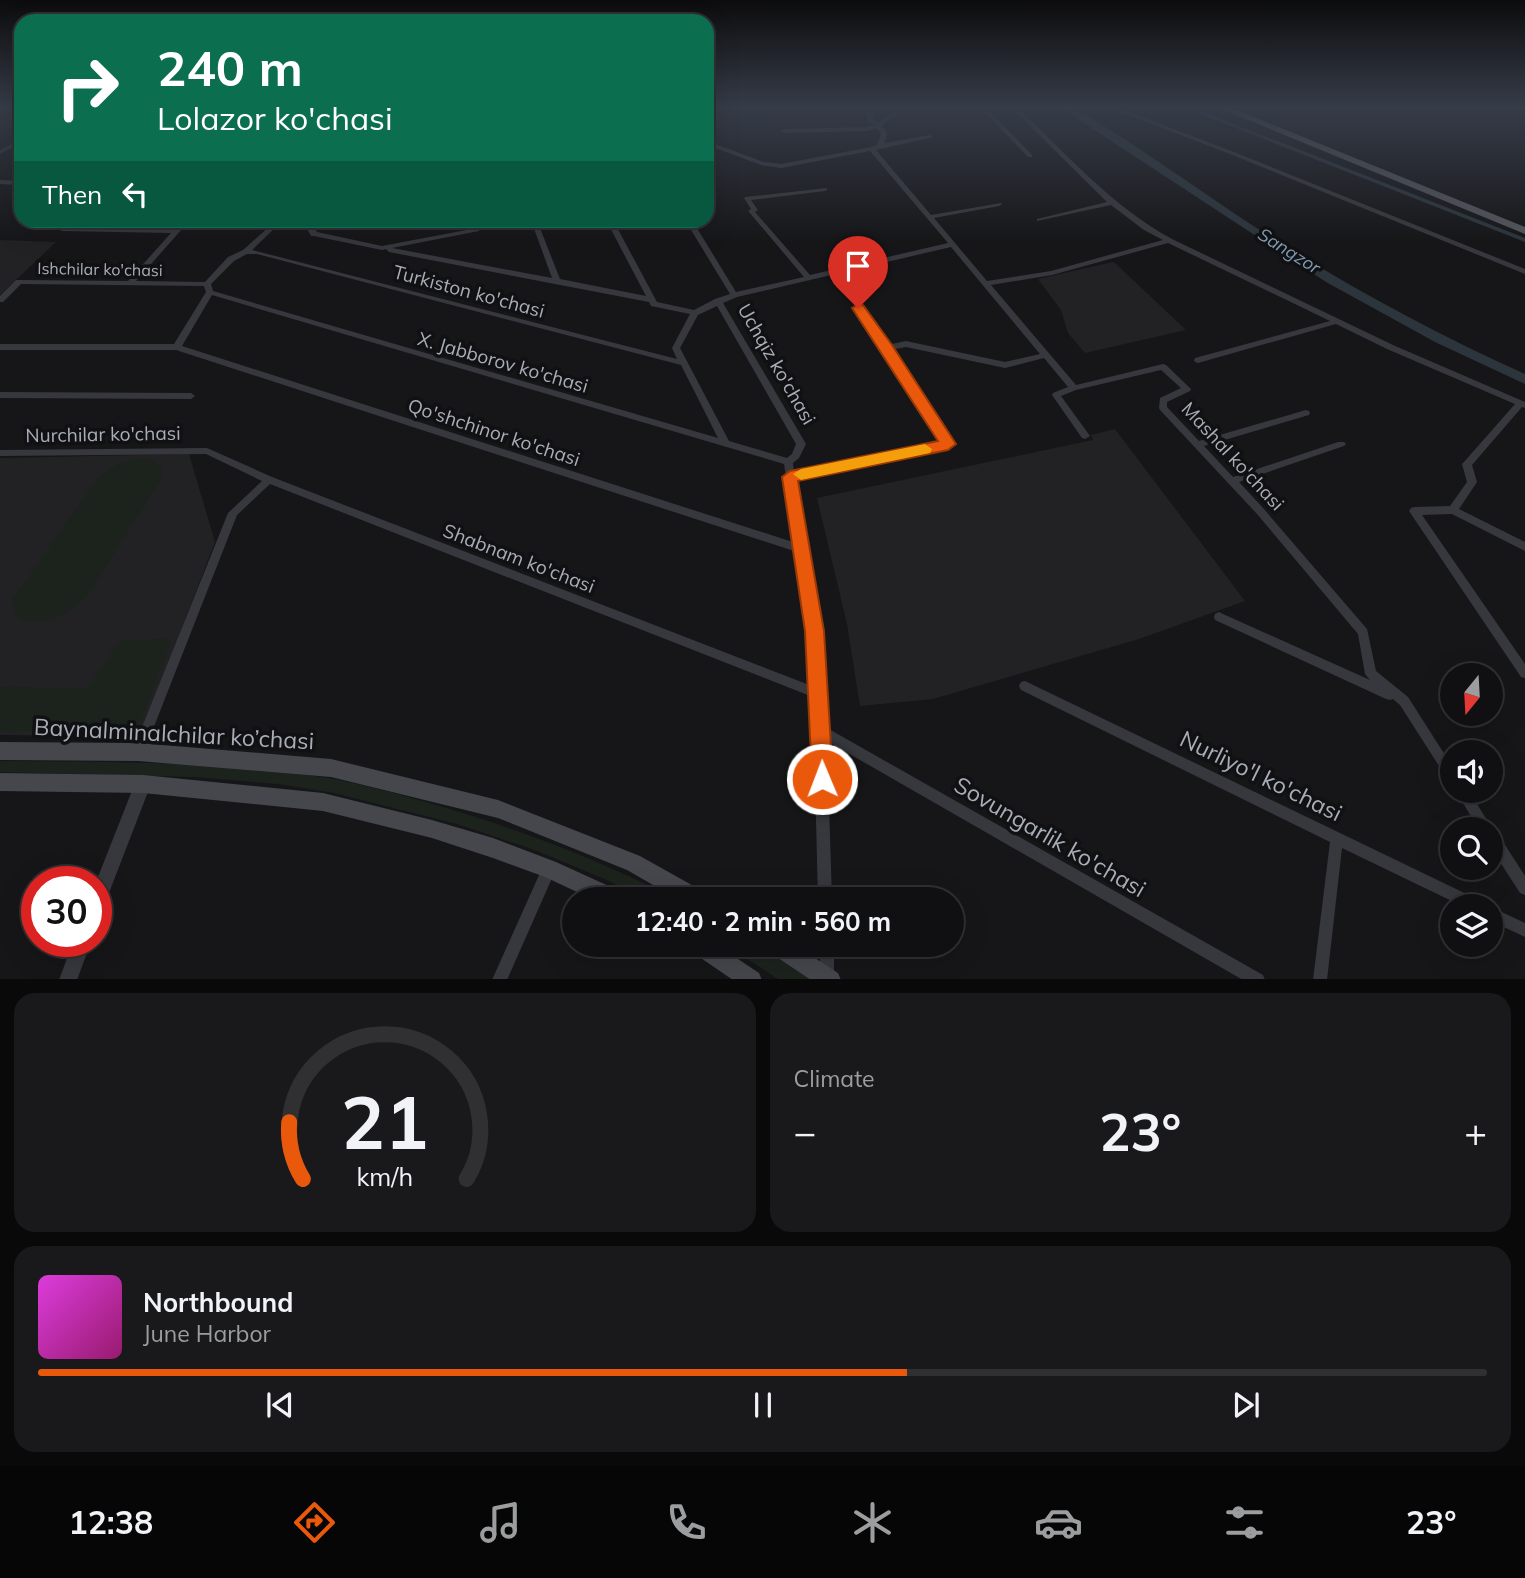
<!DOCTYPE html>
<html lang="en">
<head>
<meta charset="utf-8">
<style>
  :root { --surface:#101012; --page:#19191b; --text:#f1f3f6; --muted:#9c9d9f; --line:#303032; --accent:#ea580c }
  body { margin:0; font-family:Mulish,sans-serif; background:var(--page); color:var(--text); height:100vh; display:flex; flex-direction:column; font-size:26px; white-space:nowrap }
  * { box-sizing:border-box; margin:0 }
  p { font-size:23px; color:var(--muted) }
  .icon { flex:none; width:38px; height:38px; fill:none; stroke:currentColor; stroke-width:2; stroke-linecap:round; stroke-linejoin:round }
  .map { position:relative; height:979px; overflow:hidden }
  .side { display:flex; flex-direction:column; gap:14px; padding:14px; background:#09090a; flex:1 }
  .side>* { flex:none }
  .hud { position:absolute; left:14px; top:14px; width:700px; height:214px; border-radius:21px; box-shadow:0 7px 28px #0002,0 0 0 2px var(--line); background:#0b6e4f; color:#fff; overflow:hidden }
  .needle { width:46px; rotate:198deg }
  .controls { position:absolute; left:1440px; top:663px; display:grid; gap:14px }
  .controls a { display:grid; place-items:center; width:63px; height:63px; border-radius:50%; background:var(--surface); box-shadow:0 7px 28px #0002,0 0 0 2px var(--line); font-size:35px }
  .speed { position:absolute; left:21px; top:866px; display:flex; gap:14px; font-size:35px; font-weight:700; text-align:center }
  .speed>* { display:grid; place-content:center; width:91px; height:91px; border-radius:50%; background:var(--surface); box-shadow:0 7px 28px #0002,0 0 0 2px var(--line); line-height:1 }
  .speed .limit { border:10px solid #d22; background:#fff; color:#111 }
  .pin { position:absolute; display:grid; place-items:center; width:60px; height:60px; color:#fff; margin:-72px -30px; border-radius:50% 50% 50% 0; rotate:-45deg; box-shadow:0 0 7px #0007 }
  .pin .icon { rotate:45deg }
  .me { position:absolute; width:77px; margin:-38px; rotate:359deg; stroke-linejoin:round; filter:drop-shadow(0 0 5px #0008) }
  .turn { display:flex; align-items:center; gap:24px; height:147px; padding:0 28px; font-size:32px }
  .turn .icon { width:91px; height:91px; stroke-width:2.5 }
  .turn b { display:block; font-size:49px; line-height:60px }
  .then { display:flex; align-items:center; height:66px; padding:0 28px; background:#0003; gap:14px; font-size:26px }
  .big { font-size:52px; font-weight:700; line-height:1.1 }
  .side .tile { flex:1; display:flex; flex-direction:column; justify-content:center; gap:10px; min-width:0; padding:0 24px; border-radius:21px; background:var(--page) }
  .side .dial { align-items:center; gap:0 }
  .dial svg { height:182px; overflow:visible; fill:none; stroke:var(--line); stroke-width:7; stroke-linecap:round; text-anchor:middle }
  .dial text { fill:var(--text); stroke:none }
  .song { display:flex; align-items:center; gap:21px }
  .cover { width:84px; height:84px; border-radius:10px; background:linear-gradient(135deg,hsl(300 70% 55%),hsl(320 70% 35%)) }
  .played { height:7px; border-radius:4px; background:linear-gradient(90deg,var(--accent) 60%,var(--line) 60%) }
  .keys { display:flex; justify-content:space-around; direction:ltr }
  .heat { display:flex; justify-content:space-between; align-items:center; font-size:38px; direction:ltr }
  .side .tiles { flex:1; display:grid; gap:14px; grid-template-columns:1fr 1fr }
  .tile:last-child { grid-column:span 2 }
  .trip { position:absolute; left:562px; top:887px; width:402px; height:70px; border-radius:35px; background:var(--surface); box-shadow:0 7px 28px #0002,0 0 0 2px var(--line); font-weight:700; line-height:70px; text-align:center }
  .dock { display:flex; height:112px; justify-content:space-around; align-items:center; background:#060607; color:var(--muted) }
  .dock .icon { width:49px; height:49px }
  .dock .current { color:var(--accent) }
  .dock b { font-size:32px; color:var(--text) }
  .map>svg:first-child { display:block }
  .built { fill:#222225 }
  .green { fill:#1c231d }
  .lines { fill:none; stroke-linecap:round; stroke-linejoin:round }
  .canal { fill:#2c353c; fill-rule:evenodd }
  .river { fill:#2c353c; fill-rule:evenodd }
  .minor { fill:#37383d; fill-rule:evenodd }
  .tertiary { fill:#37383d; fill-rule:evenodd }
  .secondary { fill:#45474d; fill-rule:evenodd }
  .primary { fill:#53555c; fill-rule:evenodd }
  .route { fill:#ea580c; stroke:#983908; stroke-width:2 }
  .slow { fill:#f59e0b }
  .labels { text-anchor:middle; stroke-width:7; stroke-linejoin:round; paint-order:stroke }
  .far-street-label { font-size:16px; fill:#a8adb8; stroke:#111113 }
  .far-water-label { font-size:18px; font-style:italic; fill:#7f9bb3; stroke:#111113 }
  .street-label { font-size:19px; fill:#a8adb8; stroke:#111113 }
  .near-street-label { font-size:23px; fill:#a8adb8; stroke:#111113 }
</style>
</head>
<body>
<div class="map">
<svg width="1525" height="980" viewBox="0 0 1525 980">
  <rect width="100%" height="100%" fill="#161618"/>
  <g class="built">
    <polygon points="0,240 56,242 0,295"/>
    <polygon points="1113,262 1115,263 1186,330 1085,353 1068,333 1061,310 1038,279"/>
    <polygon points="1115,429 1245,601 1139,639 933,699 860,706 847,624 817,498 1093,440 1091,435"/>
    <polygon points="189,454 215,542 140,736 0,735 0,458"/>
  </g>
  <g class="green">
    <path d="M147,458L161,466V480C143,507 126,535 109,562C101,574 95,588 85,598C71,613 42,629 22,619C11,615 12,606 14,597L96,480C111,465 127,459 147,458Z"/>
    <polygon points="172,639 137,733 0,731 0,687 88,688 120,640"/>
    <path d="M0,761C109,762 220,761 328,778C357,783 386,791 415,799C507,824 592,857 677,899H645L607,880L535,850L457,824L334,793L278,784L194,777L0,772Z"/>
    <polygon points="726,945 756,945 812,979 778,979"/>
  </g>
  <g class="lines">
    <g class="canal">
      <polygon points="1180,106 1188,106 1525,238 1525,242"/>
      <polygon points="21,139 21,143 0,154 0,150"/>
    </g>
    <path class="river" d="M1058,106H1069L1098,122C1160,161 1218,204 1280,243C1359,292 1440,336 1525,374V384L1435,342L1326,282Z"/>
    <g class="minor">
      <polygon points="707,106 730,106 727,108 707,109"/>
      <path d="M863,106H869L874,120L879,122L902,106H909L882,125L887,134L884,143L930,135L933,137L876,150L931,215L1001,203L1002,204L999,206L934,218L987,281L1051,271L1163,240L1144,230L1111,205L1037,221V219L1107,202L1010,106H1016C1068,155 1110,205 1172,239L1393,345L1525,402V408L1522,407L1472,465L1477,482L1459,509L1525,542V551L1452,514L1422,515L1525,664V678L1521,677L1409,511L1411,508L1414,507L1450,506L1467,482L1462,464L1464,462L1515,404L1387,349L1336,324L1198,363L1195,362L1194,360L1195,358L1330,321L1168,243L1052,275L991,285L1076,385L1163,364L1166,365L1191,389L1190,391L1167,402V407L1199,441L1306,410L1309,411L1310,413L1309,415L1204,446L1233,477L1338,442H1344L1346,444L1344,446L1239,482L1263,508L1367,629L1376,671L1408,697L1452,766V782L1448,780L1400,705L1393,699L1390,700L1386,699L1215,620L1214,617L1215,614L1219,612L1223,614L1370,680L1365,674L1358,634L1257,514L1160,410L1159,408L1160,398L1181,388L1161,370L1076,390L1061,396L1090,436L1085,439L1082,438L1052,395L1053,393L1068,387L1044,358L1005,368L906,347L890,350L951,442L953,444L951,446L796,479L821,631L826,694L827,728L1263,975L1265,980H1243L827,741L832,900H818L813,697L270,484L237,515L144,752L142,756L138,758L134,756L132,752L228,513L262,481L206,454L0,456V450L207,448L272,477L812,686L809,631L797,552L176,350H0V344H174L206,292L204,286L21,284L3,302H0V296L16,280H19L128,281L171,233L62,231L58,229L60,228L175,229L183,220H190L136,281L205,282L228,257L243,250L272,224L286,220H302L276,227L252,250L677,359L672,348L690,314L651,306L649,302L389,252L386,249L382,250L314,236H311L306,227V220H313L314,224L328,220H342L315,228L317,232L382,246L477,228L479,229V231L392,248L552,278L532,223L535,221L538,223L560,279L646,296L606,220H613L657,302L694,310L715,299L730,294L685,220H692L736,292L804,277L749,212L748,211L751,209L744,198L745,197L827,188V190L825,191L751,200L758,210L755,212L810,275L948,243L870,151L781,168L761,165L707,145V141L764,162L781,164L871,147L877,145L881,134L877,128L867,131L784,133L781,131L784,129L866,127L874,125L868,121ZM951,247L1040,354L1005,362L906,341L887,345L861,306H855L854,308L942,442L794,473L793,463L799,458L806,444L723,303L737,297ZM247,254H257L681,365L718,438L213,291L211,284L234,261ZM212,295L784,464L796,543L182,346ZM717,306L796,444L792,454L787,458L729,441L680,348L698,315Z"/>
      <polygon points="979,106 985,106 1032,155 1032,157 1028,157"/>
      <polygon points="1105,106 1113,106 1234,152 1525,269 1525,274 1230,154"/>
      <polygon points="0,180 21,181 21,185 0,184"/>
      <polygon points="0,392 191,393 195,396 191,399 0,398"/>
      <polygon points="1025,681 1481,901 1483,906 1462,906 1342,848 1327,980 1313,980 1330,842 1021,690 1019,686 1021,682"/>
      <polygon points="1456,791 1469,791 1493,830 1496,831 1525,876 1525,895 1520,893 1491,848 1491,830 1479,830"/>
      <polygon points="549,862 554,864 556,869 507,980 492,980 544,864"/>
      <polygon points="1491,907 1525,923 1525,937 1491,921"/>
      <polygon points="820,945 834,945 834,980 820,979"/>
    </g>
    <g class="tertiary">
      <polygon points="143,776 149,778 151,784 102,911 96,914 96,882 137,778"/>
      <polygon points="73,942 91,942 77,980 59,980"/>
    </g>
    <g class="secondary">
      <polygon points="0,106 9,106 0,112"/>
      <polygon points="0,742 138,743 331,759 498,800 640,856 706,893 709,900 679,900 627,870 498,818 331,777 138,761 0,760"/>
      <polygon points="0,773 143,775 323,793 432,820 493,838 556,862 624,893 627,900 594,900 545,877 493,858 432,838 323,811 143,793 0,791"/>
      <polygon points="689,945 717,945 759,973 762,980 733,980 692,952"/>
      <polygon points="766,945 795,945 838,973 841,980 811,980 769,952"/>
    </g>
    <polygon class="primary" points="1214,106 1227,106 1525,227 1525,234"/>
  </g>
  <linearGradient id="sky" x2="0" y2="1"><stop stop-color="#0c0c0d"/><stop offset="0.44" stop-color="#363c48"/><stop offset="1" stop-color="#363c48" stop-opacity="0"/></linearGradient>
  <rect width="1525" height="243" fill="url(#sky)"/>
  <polygon class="route" points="858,304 863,305 892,345 956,444 948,450 798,481 824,631 833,779 830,787 822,790 815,787 812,779 805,631 782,477 790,471 938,441 852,308"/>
  <polygon class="slow" points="925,444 932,449 930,453 801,480 793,474 801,469"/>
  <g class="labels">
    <g class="far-street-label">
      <text transform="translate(100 269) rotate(1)" y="6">Ishchilar ko'chasi</text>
    </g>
    <g class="far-water-label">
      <text transform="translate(1289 251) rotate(32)" y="6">Sangzor</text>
    </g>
    <g class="street-label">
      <text transform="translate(469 291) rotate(15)" y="7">Turkiston ko'chasi</text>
      <text transform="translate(503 362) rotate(16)" y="7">X. Jabborov ko'chasi</text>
      <text transform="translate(777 364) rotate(60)" y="7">Uchqiz ko'chasi</text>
      <text transform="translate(494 432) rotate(18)" y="7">Qo'shchinor ko'chasi</text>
      <text transform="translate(103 434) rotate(-1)" y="7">Nurchilar ko'chasi</text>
      <text transform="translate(1233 456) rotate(47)" y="7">Mashal ko'chasi</text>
      <text transform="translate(519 558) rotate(21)" y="7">Shabnam ko'chasi</text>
    </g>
    <g class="near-street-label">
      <text transform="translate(174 734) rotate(3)" y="8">Baynalminalchilar ko’chasi</text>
      <text transform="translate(1261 776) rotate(26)" y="8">Nurliyo'l ko'chasi</text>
      <text transform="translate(1050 837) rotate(30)" y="8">Sovungarlik ko'chasi</text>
    </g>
  </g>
</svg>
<div class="controls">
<a><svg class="needle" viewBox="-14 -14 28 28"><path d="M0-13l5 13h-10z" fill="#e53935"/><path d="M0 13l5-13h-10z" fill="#9c9d9f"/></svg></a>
<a><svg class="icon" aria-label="sound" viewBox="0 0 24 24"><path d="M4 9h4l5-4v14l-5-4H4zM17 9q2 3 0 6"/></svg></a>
<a><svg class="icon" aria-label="search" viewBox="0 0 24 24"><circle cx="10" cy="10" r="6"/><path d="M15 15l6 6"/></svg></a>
<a><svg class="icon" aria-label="layers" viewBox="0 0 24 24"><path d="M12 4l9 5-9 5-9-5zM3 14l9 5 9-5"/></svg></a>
</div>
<div class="speed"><div class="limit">30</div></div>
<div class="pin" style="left:858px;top:308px;background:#d93025"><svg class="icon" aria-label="arrive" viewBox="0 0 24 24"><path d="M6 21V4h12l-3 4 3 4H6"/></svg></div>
<svg class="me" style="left:822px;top:779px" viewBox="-20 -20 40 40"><circle r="17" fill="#ea580c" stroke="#fff" stroke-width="3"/><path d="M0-11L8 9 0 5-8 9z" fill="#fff"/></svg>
<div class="trip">12:40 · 2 min · 560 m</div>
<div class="hud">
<div class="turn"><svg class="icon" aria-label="right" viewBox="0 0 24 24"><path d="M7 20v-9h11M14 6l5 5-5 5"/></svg><div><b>240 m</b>Lolazor ko'chasi</div></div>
<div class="then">Then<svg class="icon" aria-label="left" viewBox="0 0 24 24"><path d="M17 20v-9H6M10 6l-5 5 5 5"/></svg></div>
</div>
</div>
<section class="side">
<div class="tiles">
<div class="tile dial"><svg viewBox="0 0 100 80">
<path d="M14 69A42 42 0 1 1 86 69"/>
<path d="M14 69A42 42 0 0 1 8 44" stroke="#ea580c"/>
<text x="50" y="56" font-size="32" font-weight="700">21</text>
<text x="50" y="72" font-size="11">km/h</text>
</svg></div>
<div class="tile"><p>Climate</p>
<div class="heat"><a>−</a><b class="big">23°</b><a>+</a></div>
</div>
<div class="tile">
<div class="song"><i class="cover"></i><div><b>Northbound</b><p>June Harbor</p></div></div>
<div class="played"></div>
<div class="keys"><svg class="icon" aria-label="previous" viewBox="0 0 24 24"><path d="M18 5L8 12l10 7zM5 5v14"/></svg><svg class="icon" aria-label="pause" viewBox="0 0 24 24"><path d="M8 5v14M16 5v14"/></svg><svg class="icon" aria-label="next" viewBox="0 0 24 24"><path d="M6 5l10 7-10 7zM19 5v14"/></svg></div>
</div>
</div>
</section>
<nav class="dock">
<b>12:38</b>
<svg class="icon current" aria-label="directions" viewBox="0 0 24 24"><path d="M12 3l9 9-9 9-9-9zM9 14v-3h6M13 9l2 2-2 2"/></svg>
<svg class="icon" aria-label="music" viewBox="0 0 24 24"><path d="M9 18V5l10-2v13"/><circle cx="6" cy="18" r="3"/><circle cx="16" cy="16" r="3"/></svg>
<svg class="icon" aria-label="phone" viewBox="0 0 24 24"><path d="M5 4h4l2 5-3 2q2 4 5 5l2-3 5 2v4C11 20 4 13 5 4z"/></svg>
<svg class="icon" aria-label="climate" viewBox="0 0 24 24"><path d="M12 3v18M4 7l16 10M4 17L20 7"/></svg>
<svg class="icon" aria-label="car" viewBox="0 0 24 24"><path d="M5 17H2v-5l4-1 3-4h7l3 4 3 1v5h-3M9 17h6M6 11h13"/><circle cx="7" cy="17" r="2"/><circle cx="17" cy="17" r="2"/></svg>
<svg class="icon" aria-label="filters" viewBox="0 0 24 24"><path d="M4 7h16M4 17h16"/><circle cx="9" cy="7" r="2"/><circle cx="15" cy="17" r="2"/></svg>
<b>23°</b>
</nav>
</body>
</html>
